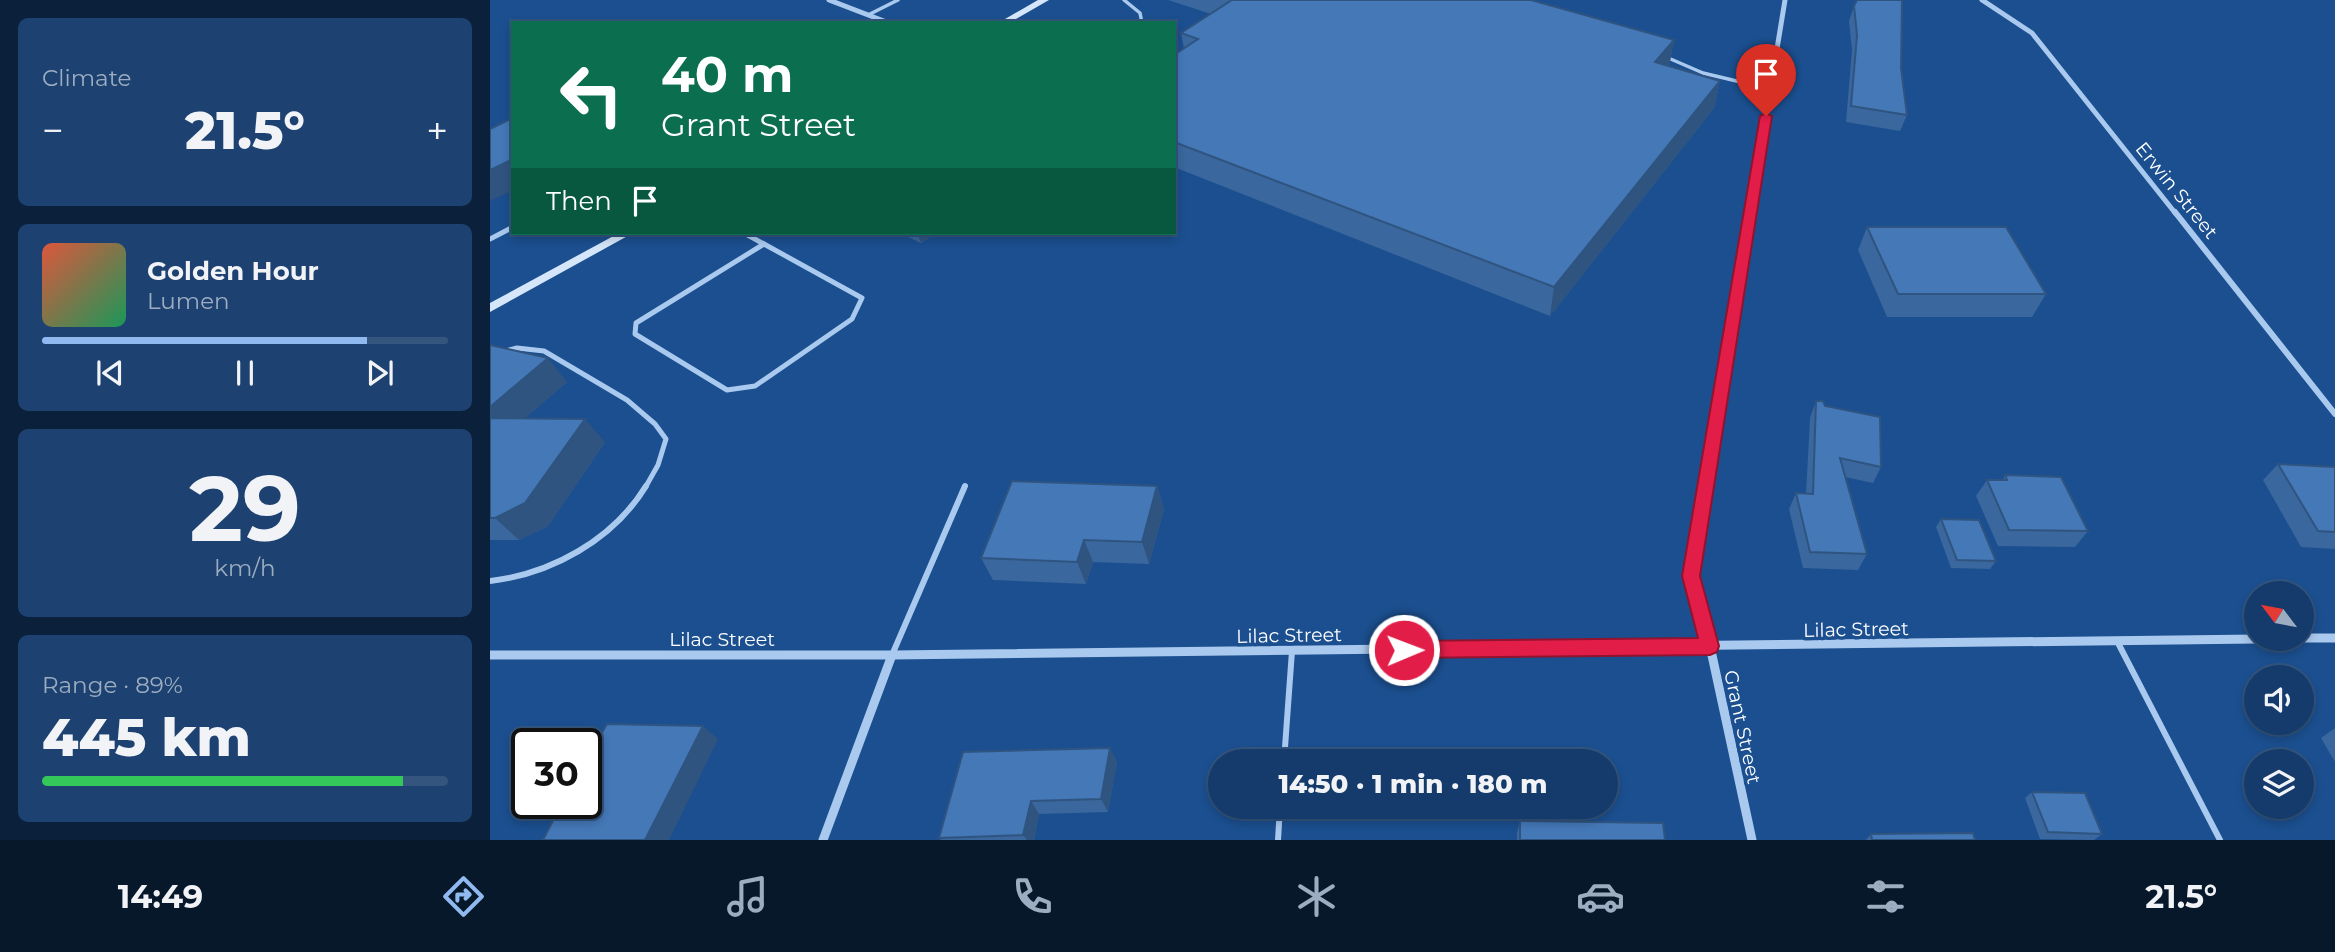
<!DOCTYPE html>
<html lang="en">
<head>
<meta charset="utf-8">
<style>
  :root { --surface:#143b6b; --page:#1d4271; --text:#f1f3f6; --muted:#9dadc1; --line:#33557e; --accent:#90b9f0 }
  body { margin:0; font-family:Montserrat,sans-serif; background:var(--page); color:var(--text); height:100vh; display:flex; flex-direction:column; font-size:26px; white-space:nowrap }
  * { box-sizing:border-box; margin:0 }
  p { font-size:23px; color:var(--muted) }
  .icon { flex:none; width:38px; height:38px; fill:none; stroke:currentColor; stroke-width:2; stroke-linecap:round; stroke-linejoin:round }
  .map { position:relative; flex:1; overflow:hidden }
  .side { display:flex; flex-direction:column; gap:18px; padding:18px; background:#0b203b; width:490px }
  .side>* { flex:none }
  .hud { position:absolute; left:21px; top:21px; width:665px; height:214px; border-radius:0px; box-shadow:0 4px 10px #0003,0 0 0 2px var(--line); background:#0b6e4f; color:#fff; overflow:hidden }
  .needle { width:46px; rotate:302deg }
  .buttons { position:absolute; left:1754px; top:581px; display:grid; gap:14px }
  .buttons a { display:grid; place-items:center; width:70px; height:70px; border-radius:50%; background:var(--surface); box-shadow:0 4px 10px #0003,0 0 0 2px var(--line); font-size:35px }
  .speed { position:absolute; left:21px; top:728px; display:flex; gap:14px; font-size:35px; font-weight:700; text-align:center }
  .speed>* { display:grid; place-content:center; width:91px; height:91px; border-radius:50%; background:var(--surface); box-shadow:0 4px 10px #0003,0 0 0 2px var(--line); line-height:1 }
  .speed .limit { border:4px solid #111; border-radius:10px; background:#fff; color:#111 }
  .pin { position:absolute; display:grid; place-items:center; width:60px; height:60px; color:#fff; margin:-72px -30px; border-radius:50% 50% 50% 0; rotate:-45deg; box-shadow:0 0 7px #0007 }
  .pin .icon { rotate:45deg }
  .me { position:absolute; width:77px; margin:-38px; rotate:89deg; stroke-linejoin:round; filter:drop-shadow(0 0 5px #0008) }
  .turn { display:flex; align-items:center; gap:24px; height:147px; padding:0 35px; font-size:32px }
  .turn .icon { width:91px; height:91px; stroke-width:2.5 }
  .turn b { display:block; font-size:49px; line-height:60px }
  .then { display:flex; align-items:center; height:66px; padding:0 35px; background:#0003; gap:14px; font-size:26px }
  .big { font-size:52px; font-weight:800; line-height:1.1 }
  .side .card { flex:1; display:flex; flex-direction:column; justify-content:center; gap:10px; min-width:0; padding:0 24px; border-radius:10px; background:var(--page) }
  .side .dial { align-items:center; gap:0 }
  .dial b { font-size:91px; line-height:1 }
  .song { display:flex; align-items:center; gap:21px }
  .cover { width:84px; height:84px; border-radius:10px; background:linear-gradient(135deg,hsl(10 70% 55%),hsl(150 70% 35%)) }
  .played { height:7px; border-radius:4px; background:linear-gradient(90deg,var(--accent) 80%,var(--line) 80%) }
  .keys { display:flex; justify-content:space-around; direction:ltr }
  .heat { display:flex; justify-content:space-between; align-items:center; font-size:38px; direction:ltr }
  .charge { height:10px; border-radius:5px; background:linear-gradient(90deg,#34c759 89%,var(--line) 0) }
  .trip { position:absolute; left:718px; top:749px; width:410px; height:70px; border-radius:35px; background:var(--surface); box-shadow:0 4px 10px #0003,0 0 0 2px var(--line); font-weight:800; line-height:70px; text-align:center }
  .dock { display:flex; height:112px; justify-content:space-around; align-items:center; background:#08182b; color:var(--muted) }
  .dock .icon { width:49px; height:49px }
  .dock .on { color:var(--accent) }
  .dock b { font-size:32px; color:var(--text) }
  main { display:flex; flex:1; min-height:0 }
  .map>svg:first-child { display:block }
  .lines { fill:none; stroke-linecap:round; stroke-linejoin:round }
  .lane-far2 { stroke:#a9c9ee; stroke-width:3.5 }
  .lane-far1 { stroke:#a9c9ee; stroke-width:5 }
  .lane { stroke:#a9c9ee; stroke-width:6 }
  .street-far2 { stroke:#a9c9ee; stroke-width:5 }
  .street-far1 { stroke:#a9c9ee; stroke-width:6 }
  .street { stroke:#a9c9ee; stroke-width:9 }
  .secondary { fill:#d6e6fa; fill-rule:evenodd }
  .wall { fill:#3a679d }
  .shaded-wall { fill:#305480 }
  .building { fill:#4478b7; stroke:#305480; stroke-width:2 }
  .route { fill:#e11d48; stroke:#92132f; stroke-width:2 }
  .labels { text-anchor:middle; stroke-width:7; stroke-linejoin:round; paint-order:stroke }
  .street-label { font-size:19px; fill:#fff; stroke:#1b4f8f }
</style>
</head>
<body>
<main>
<section class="side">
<div class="card"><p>Climate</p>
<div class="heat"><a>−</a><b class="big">21.5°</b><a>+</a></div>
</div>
<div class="card">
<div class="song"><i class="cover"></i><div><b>Golden Hour</b><p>Lumen</p></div></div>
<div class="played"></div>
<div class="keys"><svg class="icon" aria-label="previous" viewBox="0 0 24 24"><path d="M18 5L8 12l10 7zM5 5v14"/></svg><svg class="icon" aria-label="pause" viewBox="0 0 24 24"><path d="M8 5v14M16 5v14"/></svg><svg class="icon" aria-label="next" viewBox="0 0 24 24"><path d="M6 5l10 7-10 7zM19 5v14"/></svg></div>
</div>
<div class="card dial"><b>29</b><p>km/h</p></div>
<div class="card"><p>Range · 89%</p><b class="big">445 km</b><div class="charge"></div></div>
</section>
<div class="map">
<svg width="1845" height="840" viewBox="0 0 1845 840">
  <rect width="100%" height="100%" fill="#1b4f8f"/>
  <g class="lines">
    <g class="lane-far2">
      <polyline points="634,0 650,13 652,23"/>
      <polyline points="378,15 408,0"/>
      <polyline points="1176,57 1213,73 1280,89"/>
    </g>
    <g class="lane-far1">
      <polyline points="254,233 274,244"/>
      <polyline points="0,239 23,227"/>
      <polygon points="274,244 372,298 362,319 265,386 237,390 145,334 146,323"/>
      <polyline points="0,355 27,348 54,351 137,400 165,424 176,439 168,465 155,488"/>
    </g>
    <g class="lane">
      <path d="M0,581C61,574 123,540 156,486"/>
      <polyline points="1627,641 1730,840"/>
      <polyline points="402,655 475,486"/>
      <polyline points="794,761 802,651"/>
      <polyline points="788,840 790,807"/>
    </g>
    <g class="street-far2">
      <polyline points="339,0 399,23"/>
      <polyline points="1492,0 1542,33 1686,214"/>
      <polyline points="1260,214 1295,0"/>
    </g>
    <g class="street-far1">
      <polyline points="1685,212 1845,414"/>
      <polyline points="1215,488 1260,212"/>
    </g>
    <g class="street">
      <polyline points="1216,486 1201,576 1220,646 1262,840"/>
      <polyline points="1811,638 1845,638"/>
      <polyline points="0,655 402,655 1766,639"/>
      <polyline points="333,840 402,655"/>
    </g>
    <g class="secondary">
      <polygon points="548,0 559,0 519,23 508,23"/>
      <polygon points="129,233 143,233 0,312 0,303"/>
    </g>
  </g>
  <g class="wall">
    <polygon points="678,0 1041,0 1184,40 1179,66 1230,81 1224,108 1060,316 684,167 684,55 694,49 691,33 721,14"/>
    <polygon points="1364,6 1417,115 1410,131 1356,122 1362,50 1359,21"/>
    <polygon points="1377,227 1556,294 1542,317 1397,317 1368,250"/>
    <polygon points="410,233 446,233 431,243"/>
    <polygon points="0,345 77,382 35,418 115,442 58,526 29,540 0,540"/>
    <polygon points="1326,401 1335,406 1391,467 1383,483 1355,477 1377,554 1368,570 1313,568 1299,509 1306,493 1316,494 1320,418"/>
    <polygon points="1788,464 1845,467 1845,549 1811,547 1773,480"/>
    <polygon points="1515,475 1598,531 1585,547 1508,546 1486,496 1497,480 1513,480"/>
    <polygon points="667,486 674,509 659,564 603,562 596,584 503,580 491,558"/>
    <polygon points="1451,519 1506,561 1500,569 1461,568 1446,527"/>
    <polygon points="1845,728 1845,762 1831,738"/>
    <polygon points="627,761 618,812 549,814 544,840 451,840 449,838"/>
    <polygon points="1542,792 1612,834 1604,840 1550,839 1535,798"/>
    <polygon points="1030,821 1175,840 1027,840 1027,833"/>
    <polygon points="1381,834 1485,840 1376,840"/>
  </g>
  <g class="shaded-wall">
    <polygon points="1184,40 1179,67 1165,62"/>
    <polygon points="1230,81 1224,108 1060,316 1064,287"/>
    <polygon points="23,159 23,190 0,201 0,170"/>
    <polygon points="427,233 446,233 431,243"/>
    <polygon points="58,358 77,382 9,441 0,431 0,407"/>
    <polygon points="95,419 115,442 58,526 29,540 5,518"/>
    <polygon points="667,486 674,509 659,564 652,542"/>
    <polygon points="594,540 603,562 596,584 587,562"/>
    <polygon points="213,726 228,739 179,840 155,840"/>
    <polygon points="620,748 627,761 618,812 611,799"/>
    <polygon points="541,801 549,814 544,840 537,840 533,835"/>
  </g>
  <g class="building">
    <polygon points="742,0 1041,0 1184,40 1165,62 1230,81 1064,287 684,142 684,55 708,39 691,33"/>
    <polygon points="1367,0 1412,0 1411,68 1417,115 1361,106 1367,35 1364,6"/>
    <polygon points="23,118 23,159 0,170 0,129"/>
    <polygon points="1377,227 1516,227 1556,294 1408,294"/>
    <polygon points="0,345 58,358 0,407"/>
    <polygon points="1326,401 1333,401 1335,406 1390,417 1391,467 1350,458 1377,554 1320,552 1306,493 1323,494"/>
    <polygon points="0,418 95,419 35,503 5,518 0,518"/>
    <polygon points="1788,464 1845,467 1845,532 1828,531"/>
    <polygon points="1515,475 1571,477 1598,531 1519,530 1497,480 1517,480"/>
    <polygon points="522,481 667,486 652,542 594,540 587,562 491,558"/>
    <polygon points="1451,519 1489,520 1506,561 1467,560"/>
    <polygon points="117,724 213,726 155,840 53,840 72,803 96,803 96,760"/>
    <polygon points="620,748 611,799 541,801 533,835 449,838 473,752"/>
    <polygon points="1542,792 1595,793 1612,834 1558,832"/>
    <polygon points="1030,821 1173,823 1175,840 1030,840"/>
    <polygon points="1483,833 1485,840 1382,840 1381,834"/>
  </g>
  <polygon class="route" points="1276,113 1282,116 1210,576 1229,646 1227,652 1220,655 914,658 907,656 904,650 907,644 914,641 1208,638 1192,576 1270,116"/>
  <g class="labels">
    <g class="street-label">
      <text transform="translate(1687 190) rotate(51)" y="7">Erwin Street</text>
      <text transform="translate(1366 629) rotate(-1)" y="7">Lilac Street</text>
      <text transform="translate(799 635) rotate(-1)" y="7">Lilac Street</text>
      <text x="232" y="646">Lilac Street</text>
      <text transform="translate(1253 727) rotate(78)" y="7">Grant Street</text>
    </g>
  </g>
</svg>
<div class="buttons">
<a><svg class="needle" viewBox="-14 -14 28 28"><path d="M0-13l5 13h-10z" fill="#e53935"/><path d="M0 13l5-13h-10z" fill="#9dadc1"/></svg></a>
<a><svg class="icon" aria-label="sound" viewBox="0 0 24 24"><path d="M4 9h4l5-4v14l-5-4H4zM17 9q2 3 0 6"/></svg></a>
<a><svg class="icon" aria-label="layers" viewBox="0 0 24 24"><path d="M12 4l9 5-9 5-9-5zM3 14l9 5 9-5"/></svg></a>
</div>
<div class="speed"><div class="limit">30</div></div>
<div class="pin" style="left:1276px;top:116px;background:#d93025"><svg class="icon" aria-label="arrive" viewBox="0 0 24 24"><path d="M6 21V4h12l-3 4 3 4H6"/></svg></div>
<svg class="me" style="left:914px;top:650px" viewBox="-20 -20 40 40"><circle r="17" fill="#e11d48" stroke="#fff" stroke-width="3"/><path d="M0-11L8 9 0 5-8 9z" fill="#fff"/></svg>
<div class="trip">14:50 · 1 min · 180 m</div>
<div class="hud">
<div class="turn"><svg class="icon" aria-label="left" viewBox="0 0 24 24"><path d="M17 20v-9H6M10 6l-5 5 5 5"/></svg><div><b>40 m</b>Grant Street</div></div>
<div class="then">Then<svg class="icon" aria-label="arrive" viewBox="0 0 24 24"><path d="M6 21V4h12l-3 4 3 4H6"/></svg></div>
</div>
</div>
</main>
<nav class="dock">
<b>14:49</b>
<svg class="icon on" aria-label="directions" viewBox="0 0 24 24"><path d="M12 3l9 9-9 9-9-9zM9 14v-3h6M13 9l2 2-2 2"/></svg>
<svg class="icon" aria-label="music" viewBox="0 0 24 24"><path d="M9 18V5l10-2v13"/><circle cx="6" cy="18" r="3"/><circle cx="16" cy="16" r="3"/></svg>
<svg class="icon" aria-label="phone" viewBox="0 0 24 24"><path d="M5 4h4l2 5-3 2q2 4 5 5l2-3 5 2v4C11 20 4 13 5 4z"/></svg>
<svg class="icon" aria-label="climate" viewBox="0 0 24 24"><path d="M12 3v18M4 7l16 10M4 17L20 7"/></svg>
<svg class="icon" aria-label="car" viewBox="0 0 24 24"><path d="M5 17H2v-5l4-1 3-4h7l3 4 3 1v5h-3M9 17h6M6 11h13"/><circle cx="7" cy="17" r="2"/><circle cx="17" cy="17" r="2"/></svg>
<svg class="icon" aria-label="filters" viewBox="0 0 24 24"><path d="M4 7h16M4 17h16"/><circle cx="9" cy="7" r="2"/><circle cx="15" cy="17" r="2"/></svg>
<b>21.5°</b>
</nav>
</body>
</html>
